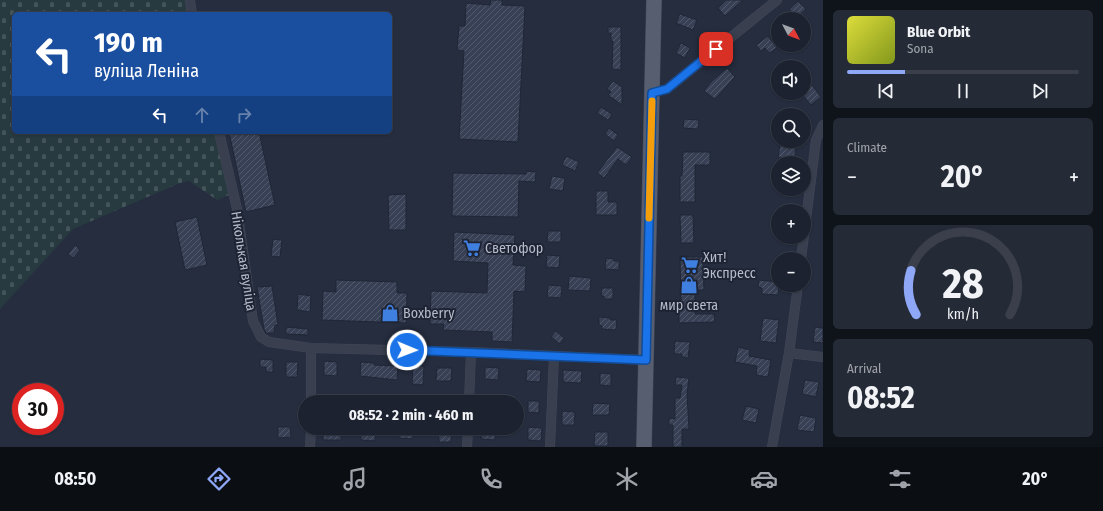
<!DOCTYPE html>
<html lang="en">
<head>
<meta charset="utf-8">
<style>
  :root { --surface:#1c222f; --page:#252a37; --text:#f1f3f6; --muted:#a0a4aa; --line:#3a3f4b; --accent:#8ea7f6 }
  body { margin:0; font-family:"Fira Sans Condensed",sans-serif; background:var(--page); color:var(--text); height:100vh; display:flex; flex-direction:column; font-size:15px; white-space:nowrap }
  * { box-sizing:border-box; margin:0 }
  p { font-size:13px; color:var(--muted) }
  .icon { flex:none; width:22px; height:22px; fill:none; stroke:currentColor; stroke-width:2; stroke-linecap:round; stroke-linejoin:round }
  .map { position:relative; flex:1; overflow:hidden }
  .panel { display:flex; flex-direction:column; gap:10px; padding:10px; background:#0f131a; width:280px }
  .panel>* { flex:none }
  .hud { position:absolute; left:12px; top:12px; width:380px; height:122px; border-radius:6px; box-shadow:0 1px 3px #0004,0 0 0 1px var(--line); background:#1a4fa0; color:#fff; overflow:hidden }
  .needle { width:26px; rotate:131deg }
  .controls { position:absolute; left:771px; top:12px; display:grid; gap:8px }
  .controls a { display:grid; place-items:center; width:40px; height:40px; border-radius:50%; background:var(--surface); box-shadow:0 1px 3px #0004,0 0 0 1px var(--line); font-size:20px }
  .speed { position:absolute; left:12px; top:383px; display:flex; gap:8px; font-size:20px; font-weight:700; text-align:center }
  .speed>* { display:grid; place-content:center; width:52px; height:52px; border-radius:50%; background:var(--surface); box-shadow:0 1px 3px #0004,0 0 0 1px var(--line); line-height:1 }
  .speed .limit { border:6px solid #d22; background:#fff; color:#111 }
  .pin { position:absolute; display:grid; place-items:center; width:34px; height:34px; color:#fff; margin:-17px; border-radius:8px; box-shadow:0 2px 6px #0006 }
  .me { position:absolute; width:44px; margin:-22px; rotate:91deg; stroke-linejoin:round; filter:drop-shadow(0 0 3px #0008) }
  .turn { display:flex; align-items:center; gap:14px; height:84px; padding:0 16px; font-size:18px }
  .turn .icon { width:52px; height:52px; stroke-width:2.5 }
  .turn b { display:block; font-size:28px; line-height:34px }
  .lanes { display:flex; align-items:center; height:38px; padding:0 16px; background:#0003; justify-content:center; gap:20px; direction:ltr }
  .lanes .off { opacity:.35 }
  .big { font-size:30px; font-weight:700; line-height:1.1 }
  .panel .widget { flex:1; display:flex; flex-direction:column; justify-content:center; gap:6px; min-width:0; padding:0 14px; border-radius:6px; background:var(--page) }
  .panel .dial { align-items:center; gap:0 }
  .dial svg { height:104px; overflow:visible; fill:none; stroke:var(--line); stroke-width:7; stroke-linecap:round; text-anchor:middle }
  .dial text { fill:var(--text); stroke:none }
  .song { display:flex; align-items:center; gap:12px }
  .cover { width:48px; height:48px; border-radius:6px; background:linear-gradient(135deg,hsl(60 70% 55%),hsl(70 70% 35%)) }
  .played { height:4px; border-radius:2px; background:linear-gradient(90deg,var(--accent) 25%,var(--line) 25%) }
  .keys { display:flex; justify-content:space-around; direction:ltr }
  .heat { display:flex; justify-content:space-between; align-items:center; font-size:22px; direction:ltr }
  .trip { position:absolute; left:298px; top:395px; width:226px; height:40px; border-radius:20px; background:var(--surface); box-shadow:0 1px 3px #0004,0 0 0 1px var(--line); font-weight:700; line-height:40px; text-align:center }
  .tab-bar { display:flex; height:64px; justify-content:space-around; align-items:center; background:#0b0e13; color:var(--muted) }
  .tab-bar .icon { width:28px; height:28px }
  .tab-bar .selected { color:var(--accent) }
  .tab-bar b { font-size:18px; color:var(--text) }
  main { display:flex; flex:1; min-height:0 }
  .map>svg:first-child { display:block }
  .cemetery { fill:url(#cemetery-stones) }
  .building { fill:url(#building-hatch); stroke:#202636 }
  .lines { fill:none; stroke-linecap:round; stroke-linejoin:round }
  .minor-casing { stroke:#434858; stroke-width:10 }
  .primary-casing { stroke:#434858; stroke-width:16 }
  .minor { stroke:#393f4f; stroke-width:9 }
  .primary { stroke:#575e6f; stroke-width:15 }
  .route-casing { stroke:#114b97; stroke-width:10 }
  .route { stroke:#1a73e8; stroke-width:7 }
  .slow { stroke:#f59e0b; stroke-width:7 }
  .labels { text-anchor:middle; stroke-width:4; stroke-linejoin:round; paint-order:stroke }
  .poi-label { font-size:14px; fill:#b6bbca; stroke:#1e2434; text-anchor:start }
  .street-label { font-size:14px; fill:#b6bbca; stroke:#1e2434 }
</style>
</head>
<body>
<main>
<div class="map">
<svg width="823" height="447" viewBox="0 0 823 447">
  <defs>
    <pattern id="cemetery-stones" width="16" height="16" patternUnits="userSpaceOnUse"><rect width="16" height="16" fill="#273a40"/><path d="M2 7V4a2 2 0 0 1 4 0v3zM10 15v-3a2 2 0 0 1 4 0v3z" fill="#44555a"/></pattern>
    <pattern id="building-hatch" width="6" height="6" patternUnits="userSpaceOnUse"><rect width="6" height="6" fill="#374055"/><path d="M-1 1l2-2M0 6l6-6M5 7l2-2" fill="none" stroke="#525a6c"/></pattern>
  </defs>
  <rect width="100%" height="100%" fill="#252d3f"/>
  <polygon class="cemetery" points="0,0 185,0 189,14 14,14 14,132 215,132 229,195 217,200 189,181 180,183 73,229 0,309"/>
  <g class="building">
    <polygon points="491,0 502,0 502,5 525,6 518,142 459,139 464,51 457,50 459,26 465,26 466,3 490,5"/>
    <polygon points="726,0 743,0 725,16 718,8"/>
    <polygon points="798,1 806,9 797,17 789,9"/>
    <polygon points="680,14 697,20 693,30 676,23"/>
    <polygon points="608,27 621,27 621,70 612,69 613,41 611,41 611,33 608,33"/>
    <polygon points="768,36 777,48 769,53 765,48 761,51 756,45"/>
    <polygon points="681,43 690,48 685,58 676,53"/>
    <polygon points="727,68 735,77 715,99 704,91 711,82"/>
    <polygon points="613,81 622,87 622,105 608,95 611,92 607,89"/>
    <polygon points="811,84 821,97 811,105 801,93 804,93 804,90"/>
    <polygon points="601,107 612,114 608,120 597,113"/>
    <polygon points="684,119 699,120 698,129 683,128"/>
    <polygon points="609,128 618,135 614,141 605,134"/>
    <polygon points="229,132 259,132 275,205 246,212"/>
    <polygon points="780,145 796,148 794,160 778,157"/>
    <polygon points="617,147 632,157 626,165 618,159 604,178 597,173"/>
    <polygon points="683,152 710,152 710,165 695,165 695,202 680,202 680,176 682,176"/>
    <polygon points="566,156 579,162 575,171 562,165"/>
    <polygon points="526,171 536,172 535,182 519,181 518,217 452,216 453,173 526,174"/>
    <polygon points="552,176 565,178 563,191 549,189"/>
    <polygon points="596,191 608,191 608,202 617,202 617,215 596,215"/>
    <polygon points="406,194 406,230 389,230 388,195"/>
    <polygon points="680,215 693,215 694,243 681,243"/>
    <polygon points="197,217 207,265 185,270 175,222"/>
    <polygon points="548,231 561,231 561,242 547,242"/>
    <polygon points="454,232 515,235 513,265 526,266 525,292 514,291 512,342 492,341 492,332 443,330 444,324 430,324 431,291 487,293 488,263 453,261"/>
    <polygon points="273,239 282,240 280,257 271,256"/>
    <polygon points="75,245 80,250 73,258 68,254"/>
    <polygon points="547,255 560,256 559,268 546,267"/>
    <polygon points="680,257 703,257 704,290 695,290 695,314 714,314 715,322 679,323 679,300 681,300"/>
    <polygon points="606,258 614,259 614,261 619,261 619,270 605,269"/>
    <polygon points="569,276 591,278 590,291 568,290"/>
    <polygon points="336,280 397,282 397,293 407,293 406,323 322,320 323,291 336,292"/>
    <polygon points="759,280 778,282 778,285 779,285 778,295 762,294 762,288 758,287"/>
    <polygon points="548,285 562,286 561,298 547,297"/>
    <polygon points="272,286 278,325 275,325 274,333 266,333 264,329 257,287"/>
    <polygon points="602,288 613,288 613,299 604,299 604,296 601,296"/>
    <polygon points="298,294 311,296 310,312 297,310"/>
    <polygon points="599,317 611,318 610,320 617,320 616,330 602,329 602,326 599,325"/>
    <polygon points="763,318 779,320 776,343 760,341"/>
    <polygon points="286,327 308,329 308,335 286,334"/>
    <polygon points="815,327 823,328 823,343 813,342"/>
    <polygon points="556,331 564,338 560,344 551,337"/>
    <polygon points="675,341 690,342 688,358 682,357 682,354 674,354"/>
    <polygon points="738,347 750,350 749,356 771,360 768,377 756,375 757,366 735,362"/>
    <polygon points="260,359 273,360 273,372 266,372 266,367 260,367"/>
    <polygon points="324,361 337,362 337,376 324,375"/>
    <polygon points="286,362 298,362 297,377 286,377"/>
    <polygon points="361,362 374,363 374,365 398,366 397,380 360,376"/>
    <polygon points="413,366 424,366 423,385 412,384"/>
    <polygon points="485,367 499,368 498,380 485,379"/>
    <polygon points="437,368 452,368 451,381 436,381"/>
    <polygon points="527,369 541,370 540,382 526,381"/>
    <polygon points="563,370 582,371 581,383 563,382"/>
    <polygon points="600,373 611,374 611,386 600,385"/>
    <polygon points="676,377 689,378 687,394 689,429 682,429 682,447 673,447 673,425 669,425 669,418 675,419 675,398 680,398 682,385 675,385"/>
    <polygon points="805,380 819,382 816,397 802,394"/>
    <rect x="318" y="395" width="13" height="7"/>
    <polygon points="528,401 539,401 539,413 528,412"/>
    <polygon points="593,403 610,404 609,415 592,415"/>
    <polygon points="746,406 759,409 756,423 742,420"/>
    <polygon points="562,411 575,412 574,425 562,425"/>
    <polygon points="800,415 816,418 814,432 797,430"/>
    <polygon points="278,427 290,427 291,437 278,438"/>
    <polygon points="528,427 542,428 541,441 528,440"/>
    <rect x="439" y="428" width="12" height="14"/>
    <polygon points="482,428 496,428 495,440 481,439"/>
    <polygon points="324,429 341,429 341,440 323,440"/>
    <polygon points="406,429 413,429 413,439 399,438 399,431 406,431"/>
    <polygon points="361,430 376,430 375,441 361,440"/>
    <polygon points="595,432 608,432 608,446 594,446"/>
  </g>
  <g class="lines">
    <g class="minor-casing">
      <g id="minor">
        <polyline points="190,0 192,14"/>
        <polyline points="652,93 667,89 777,0"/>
        <polyline points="219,132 237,209 253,321 261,337 269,342 311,348 471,352 646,360"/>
        <polyline points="801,259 816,140 823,125"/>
        <polyline points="798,285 789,353 823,357"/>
        <polyline points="311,402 311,348"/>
        <polyline points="469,402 471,352"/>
        <polyline points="310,447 311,428"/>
        <polyline points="467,447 468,428"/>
        <polyline points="550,447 554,356"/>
        <polyline points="772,447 789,353"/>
      </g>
    </g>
    <g class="primary-casing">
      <polyline id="primary" points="644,447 654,0"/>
    </g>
    <use href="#minor" class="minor"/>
    <use href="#primary" class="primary"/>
  </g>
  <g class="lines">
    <g class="route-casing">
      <polyline id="route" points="407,350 646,360 652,93 667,89 716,49"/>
    </g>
    <use href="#route" class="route"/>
    <polyline class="slow" points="649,218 652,101"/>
  </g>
  <defs>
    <g id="supermarket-bare" transform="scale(1.38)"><path d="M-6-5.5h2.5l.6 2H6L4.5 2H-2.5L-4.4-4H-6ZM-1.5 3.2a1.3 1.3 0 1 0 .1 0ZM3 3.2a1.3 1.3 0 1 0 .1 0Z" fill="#3f7fe0" stroke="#1e2434" stroke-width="2.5" paint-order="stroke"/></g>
    <g id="shop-bare" transform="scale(1.38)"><path d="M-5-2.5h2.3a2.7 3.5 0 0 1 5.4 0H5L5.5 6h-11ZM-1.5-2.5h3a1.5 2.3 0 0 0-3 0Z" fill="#3f7fe0" stroke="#1e2434" stroke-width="2.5" paint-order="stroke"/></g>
  </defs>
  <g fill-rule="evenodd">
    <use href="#supermarket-bare" x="472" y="248"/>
    <use href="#supermarket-bare" x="690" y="265"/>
    <use href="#shop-bare" x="689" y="285"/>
    <use href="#shop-bare" x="390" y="313"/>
  </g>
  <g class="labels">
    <g class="poi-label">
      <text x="485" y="253">Светофор</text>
      <text x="703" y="262">Хит!<tspan x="703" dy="16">Экспресс</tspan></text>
      <text x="689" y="310" text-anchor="middle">мир света</text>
      <text x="403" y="318">Boxberry</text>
    </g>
    <g class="street-label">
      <text transform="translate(244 261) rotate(81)" y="5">Ніколькая вуліца</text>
    </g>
  </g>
</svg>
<div class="controls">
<a><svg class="needle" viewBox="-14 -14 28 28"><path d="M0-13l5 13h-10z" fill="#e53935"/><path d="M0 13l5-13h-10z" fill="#a0a4aa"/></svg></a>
<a><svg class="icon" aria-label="sound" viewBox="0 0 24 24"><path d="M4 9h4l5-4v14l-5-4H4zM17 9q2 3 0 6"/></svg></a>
<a><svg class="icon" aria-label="search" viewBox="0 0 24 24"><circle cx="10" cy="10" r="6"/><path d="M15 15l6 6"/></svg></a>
<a><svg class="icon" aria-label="layers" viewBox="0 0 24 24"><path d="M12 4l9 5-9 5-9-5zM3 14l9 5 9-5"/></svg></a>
<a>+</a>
<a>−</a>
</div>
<div class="speed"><div class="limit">30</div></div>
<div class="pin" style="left:716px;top:49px;background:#d93025"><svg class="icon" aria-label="arrive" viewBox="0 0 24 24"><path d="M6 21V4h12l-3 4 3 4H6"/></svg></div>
<svg class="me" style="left:407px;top:350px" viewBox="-20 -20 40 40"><circle r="17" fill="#1a73e8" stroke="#fff" stroke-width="3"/><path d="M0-11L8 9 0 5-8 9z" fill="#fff"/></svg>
<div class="trip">08:52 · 2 min · 460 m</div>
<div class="hud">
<div class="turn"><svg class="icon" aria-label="left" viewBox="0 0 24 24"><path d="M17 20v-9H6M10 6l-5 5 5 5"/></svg><div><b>190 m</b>вуліца Леніна</div></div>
<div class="lanes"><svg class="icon" aria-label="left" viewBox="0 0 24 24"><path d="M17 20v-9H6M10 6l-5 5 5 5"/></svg><svg class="icon off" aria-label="ahead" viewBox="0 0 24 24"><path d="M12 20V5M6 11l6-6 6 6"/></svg><svg class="icon off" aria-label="right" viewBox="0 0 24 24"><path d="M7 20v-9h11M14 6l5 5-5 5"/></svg></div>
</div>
</div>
<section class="panel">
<div class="widget">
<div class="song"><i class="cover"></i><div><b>Blue Orbit</b><p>Sona</p></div></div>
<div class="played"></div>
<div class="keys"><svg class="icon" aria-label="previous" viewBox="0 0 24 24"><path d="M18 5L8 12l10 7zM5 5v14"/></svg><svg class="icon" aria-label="pause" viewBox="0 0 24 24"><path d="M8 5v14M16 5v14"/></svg><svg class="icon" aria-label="next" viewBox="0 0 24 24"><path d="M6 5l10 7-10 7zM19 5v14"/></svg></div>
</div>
<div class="widget"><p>Climate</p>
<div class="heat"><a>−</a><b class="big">20°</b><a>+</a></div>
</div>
<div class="widget dial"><svg viewBox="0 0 100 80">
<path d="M14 69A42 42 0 1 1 86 69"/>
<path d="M14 69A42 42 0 0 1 10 35" stroke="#8ea7f6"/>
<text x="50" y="56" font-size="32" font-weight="700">28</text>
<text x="50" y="72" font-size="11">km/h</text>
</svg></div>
<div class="widget"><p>Arrival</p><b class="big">08:52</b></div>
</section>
</main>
<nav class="tab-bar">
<b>08:50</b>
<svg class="icon selected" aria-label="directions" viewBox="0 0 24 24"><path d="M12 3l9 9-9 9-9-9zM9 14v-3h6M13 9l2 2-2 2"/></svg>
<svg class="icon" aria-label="music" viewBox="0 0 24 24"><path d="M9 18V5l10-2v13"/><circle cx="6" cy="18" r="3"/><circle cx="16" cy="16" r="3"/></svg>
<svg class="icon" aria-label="phone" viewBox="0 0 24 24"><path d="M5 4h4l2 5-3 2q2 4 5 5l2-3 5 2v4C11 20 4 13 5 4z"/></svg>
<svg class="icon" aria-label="climate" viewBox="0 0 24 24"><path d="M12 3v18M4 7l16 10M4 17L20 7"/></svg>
<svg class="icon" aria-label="car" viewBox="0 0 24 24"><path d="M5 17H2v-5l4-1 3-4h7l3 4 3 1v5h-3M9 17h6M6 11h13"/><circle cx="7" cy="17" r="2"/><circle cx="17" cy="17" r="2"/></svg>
<svg class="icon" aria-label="filters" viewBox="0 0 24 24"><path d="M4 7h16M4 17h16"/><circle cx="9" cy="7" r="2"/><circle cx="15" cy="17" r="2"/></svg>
<b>20°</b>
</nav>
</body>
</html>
